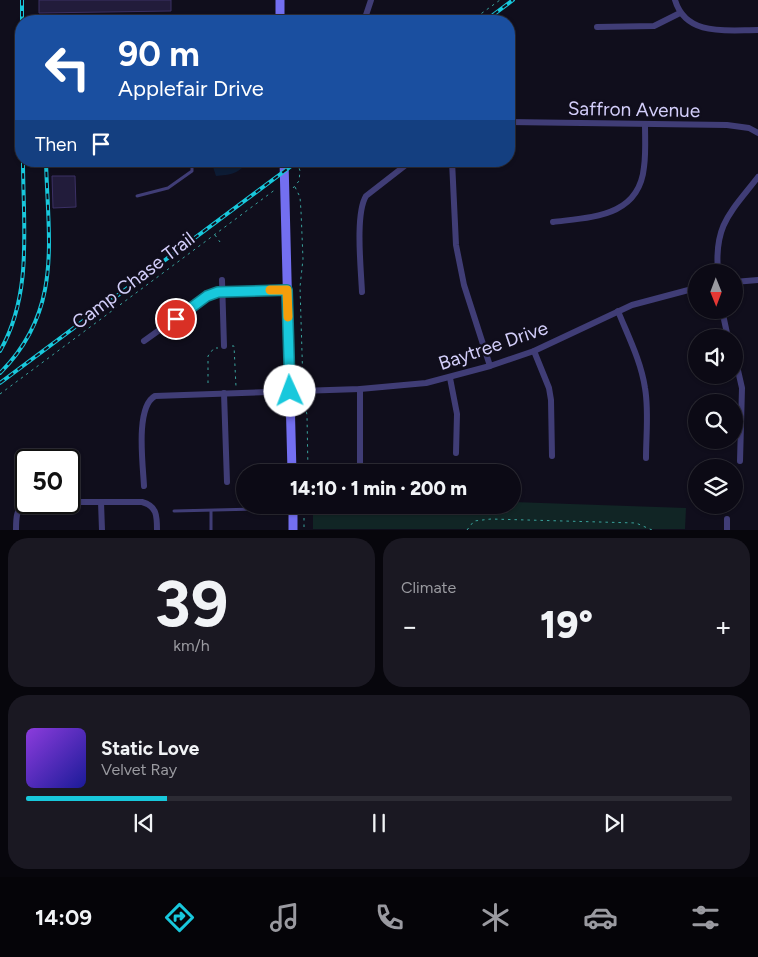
<!DOCTYPE html>
<html lang="en">
<head>
<meta charset="utf-8">
<style>
  :root { --surface:#0c0a15; --page:#1a1822; --text:#f1f3f6; --muted:#9a9aa0; --line:#2c2b34; --accent:#18c8dc }
  body { margin:0; font-family:Figtree,sans-serif; background:var(--page); color:var(--text); height:100vh; display:flex; flex-direction:column; font-size:19px; white-space:nowrap }
  * { box-sizing:border-box; margin:0 }
  p { font-size:16px; color:var(--muted) }
  .icon { flex:none; width:28px; height:28px; fill:none; stroke:currentColor; stroke-width:2; stroke-linecap:round; stroke-linejoin:round }
  .map { position:relative; height:530px; overflow:hidden }
  .panel { display:flex; flex-direction:column; gap:8px; padding:8px; background:#07060c; flex:1 }
  .panel>* { flex:none }
  .guide { position:absolute; left:15px; top:15px; width:500px; height:152px; border-radius:20px; box-shadow:0 1px 4px #0004,0 0 0 1px var(--line); background:#1a4fa0; color:#fff; overflow:hidden }
  .needle { width:32px; rotate:179deg }
  .tools { position:absolute; left:688px; top:264px; display:grid; gap:10px }
  .tools a { display:grid; place-items:center; width:55px; height:55px; border-radius:50%; background:var(--surface); box-shadow:0 1px 4px #0004,0 0 0 1px var(--line); font-size:25px }
  .speed { position:absolute; left:15px; top:449px; display:flex; gap:10px; font-size:25px; font-weight:700; text-align:center }
  .speed>* { display:grid; place-content:center; width:65px; height:65px; border-radius:50%; background:var(--surface); box-shadow:0 1px 4px #0004,0 0 0 1px var(--line); line-height:1 }
  .speed .limit { border:2px solid #111; border-radius:8px; background:#fff; color:#111 }
  .pin { position:absolute; display:grid; place-items:center; width:42px; height:42px; color:#fff; margin:-21px; border:2px solid #fff; border-radius:50%; box-shadow:0 1px 5px #0007 }
  .me { position:absolute; width:55px; margin:-28px; rotate:358deg; stroke-linejoin:round; filter:drop-shadow(0 0 4px #0008) }
  .turn { display:flex; align-items:center; gap:18px; height:105px; padding:0 20px; font-size:22px }
  .turn .icon { width:65px; height:65px; stroke-width:2.5 }
  .turn b { display:block; font-size:35px; line-height:42px }
  .then { display:flex; align-items:center; height:48px; padding:0 20px; background:#0003; gap:10px; font-size:19px }
  .big { font-size:38px; font-weight:800; line-height:1.1 }
  .panel .card { flex:1; display:flex; flex-direction:column; justify-content:center; gap:8px; min-width:0; padding:0 18px; border-radius:20px; background:var(--page) }
  .panel .dial { align-items:center; gap:0 }
  .dial b { font-size:65px; line-height:1 }
  .song { display:flex; align-items:center; gap:15px }
  .cover { width:60px; height:60px; border-radius:8px; background:linear-gradient(135deg,hsl(270 70% 55%),hsl(240 70% 35%)) }
  .played { height:5px; border-radius:2px; background:linear-gradient(90deg,var(--accent) 20%,var(--line) 20%) }
  .keys { display:flex; justify-content:space-around; direction:ltr }
  .heat { display:flex; justify-content:space-between; align-items:center; font-size:28px; direction:ltr }
  .panel .tiles { flex:1; display:grid; gap:8px; grid-template-columns:1fr 1fr }
  .card:last-child { grid-column:span 2 }
  .trip { position:absolute; left:236px; top:464px; width:285px; height:50px; border-radius:25px; background:var(--surface); box-shadow:0 1px 4px #0004,0 0 0 1px var(--line); font-weight:800; line-height:50px; text-align:center }
  .menu { display:flex; height:80px; justify-content:space-around; align-items:center; background:#050408; color:var(--muted) }
  .menu .icon { width:35px; height:35px }
  .menu .current { color:var(--accent) }
  .menu b { font-size:22px; color:var(--text) }
  .map>svg:first-child { display:block }
  .green { fill:#112525 }
  .water { fill:#0d1c35 }
  .building { fill:#221c3b; stroke:#3b3065 }
  .lines { fill:none; stroke-linecap:round; stroke-linejoin:round }
  .path { stroke:#39a29c; stroke-width:1; stroke-dasharray:2.5 4; stroke-linecap:butt }
  .service { stroke:#403d76; stroke-width:3 }
  .minor { stroke:#403d76; stroke-width:6 }
  .secondary { stroke:#736ff0; stroke-width:9 }
  .rail-casing { stroke:#18c8dc; stroke-width:4 }
  .rail { stroke:#100e1c; stroke-width:2; stroke-dasharray:5.5; stroke-linecap:butt }
  .route-casing { stroke:#10828f; stroke-width:12 }
  .route { stroke:#18c8dc; stroke-width:9 }
  .slow { stroke:#f59e0b; stroke-width:9 }
  .labels { text-anchor:middle; stroke-width:5; stroke-linejoin:round; paint-order:stroke }
  .street-label { font-size:19px; fill:#d3cefa; stroke:#100e1c }
</style>
</head>
<body>
<div class="map">
<svg width="758" height="530" viewBox="0 0 758 530">
  <rect width="100%" height="100%" fill="#100e1c"/>
  <polygon class="green" points="513,502 686,508 685,529 313,529 313,505 512,505"/>
  <path class="water" d="M211,161H247C240,174 229,175 216,176Z"/>
  <g class="building">
    <polygon points="39,0 171,0 171,11 39,13"/>
    <polygon points="52,176 75,176 76,207 53,208"/>
  </g>
  <g class="lines">
    <g class="path">
      <polyline points="471,21 500,0"/>
      <polyline points="295,187 300,197 301,211 303,259 300,287 303,385"/>
      <polyline points="293,188 299,181 300,171 297,161"/>
      <polyline points="215,235 220,242"/>
      <polyline points="232,346 234,346 236,387"/>
      <polyline points="208,383 208,356 214,348 218,348"/>
      <polyline points="0,394 276,189"/>
      <polyline points="304,399 307,415 308,472"/>
      <polyline points="304,505 304,530"/>
      <polyline points="467,530 474,521 491,519 636,523 652,530"/>
    </g>
    <g class="service">
      <polyline points="137,196 168,188 192,171 192,161"/>
      <polyline points="174,511 292,508"/>
      <polyline points="211,511 211,530"/>
    </g>
    <g class="minor">
      <path d="M675,0C686,37 727,30 758,30"/>
      <polyline points="364,21 371,0"/>
      <polyline points="597,27 654,26 680,13"/>
      <polyline points="509,122 727,125 749,128 758,133"/>
      <polyline points="452,161 456,245 464,285 490,366"/>
      <path d="M553,222C592,217 639,217 644,167C646,153 645,138 645,124"/>
      <path d="M718,272C714,225 730,213 758,177"/>
      <polyline points="222,280 224,346"/>
      <polyline points="734,282 758,280"/>
      <path d="M362,292C361,269 355,214 366,196L411,161"/>
      <polyline points="722,310 728,338"/>
      <path d="M618,311C628,336 641,361 645,388C649,411 646,435 646,458"/>
      <polyline points="144,341 207,296 222,291 287,290"/>
      <polyline points="534,351 549,388 551,400 552,456"/>
      <polyline points="734,353 742,388 740,461"/>
      <polyline points="450,378 457,414 456,453"/>
      <polyline points="360,389 360,472"/>
      <polyline points="224,393 227,482"/>
      <path d="M144,486C143,465 135,407 155,396L360,389L426,383L490,366L534,351L632,305L696,288"/>
      <path d="M69,502H142C157,506 157,516 157,530"/>
      <polyline points="101,502 102,530"/>
      <path d="M16,530C16,517 16,510 26,502"/>
      <polyline points="727,530 727,519"/>
    </g>
    <g class="secondary">
      <polyline points="280,0 280,21"/>
      <polyline points="284,161 292,472"/>
      <polyline points="293,505 293,530"/>
    </g>
    <g class="rail-casing">
      <g id="rail">
        <polyline points="22,0 22,21"/>
        <polyline points="485,21 513,0"/>
        <path d="M0,351C33,294 23,225 23,161"/>
        <path d="M0,373C63,310 48,242 46,161"/>
        <polyline points="0,383 298,161"/>
      </g>
    </g>
    <use href="#rail" class="rail"/>
  </g>
  <g class="lines">
    <g class="route-casing">
      <polyline id="route" points="176,319 207,296 218,292 287,290 290,391"/>
    </g>
    <use href="#route" class="route"/>
    <polyline class="slow" points="270,290 287,290 288,317"/>
  </g>
  <g class="labels">
    <g class="street-label">
      <text transform="translate(634 109) rotate(1)" y="7">Saffron Avenue</text>
      <text transform="translate(133 280) rotate(-37)" y="7">Camp Chase Trail</text>
      <text transform="translate(493 345) rotate(-19)" y="7">Baytree Drive</text>
    </g>
  </g>
</svg>
<div class="tools">
<a><svg class="needle" viewBox="-14 -14 28 28"><path d="M0-13l5 13h-10z" fill="#e53935"/><path d="M0 13l5-13h-10z" fill="#9a9aa0"/></svg></a>
<a><svg class="icon" aria-label="sound" viewBox="0 0 24 24"><path d="M4 9h4l5-4v14l-5-4H4zM17 9q2 3 0 6"/></svg></a>
<a><svg class="icon" aria-label="search" viewBox="0 0 24 24"><circle cx="10" cy="10" r="6"/><path d="M15 15l6 6"/></svg></a>
<a><svg class="icon" aria-label="layers" viewBox="0 0 24 24"><path d="M12 4l9 5-9 5-9-5zM3 14l9 5 9-5"/></svg></a>
</div>
<div class="speed"><div class="limit">50</div></div>
<div class="pin" style="left:176px;top:319px;background:#d93025"><svg class="icon" aria-label="arrive" viewBox="0 0 24 24"><path d="M6 21V4h12l-3 4 3 4H6"/></svg></div>
<svg class="me" style="left:290px;top:391px" viewBox="-20 -20 40 40"><circle r="19" fill="#fff"/><path d="M0-13L10 11 0 6-10 11z" fill="#18c8dc"/></svg>
<div class="trip">14:10 · 1 min · 200 m</div>
<div class="guide">
<div class="turn"><svg class="icon" aria-label="left" viewBox="0 0 24 24"><path d="M17 20v-9H6M10 6l-5 5 5 5"/></svg><div><b>90 m</b>Applefair Drive</div></div>
<div class="then">Then<svg class="icon" aria-label="arrive" viewBox="0 0 24 24"><path d="M6 21V4h12l-3 4 3 4H6"/></svg></div>
</div>
</div>
<section class="panel">
<div class="tiles">
<div class="card dial"><b>39</b><p>km/h</p></div>
<div class="card"><p>Climate</p>
<div class="heat"><a>−</a><b class="big">19°</b><a>+</a></div>
</div>
<div class="card">
<div class="song"><i class="cover"></i><div><b>Static Love</b><p>Velvet Ray</p></div></div>
<div class="played"></div>
<div class="keys"><svg class="icon" aria-label="previous" viewBox="0 0 24 24"><path d="M18 5L8 12l10 7zM5 5v14"/></svg><svg class="icon" aria-label="pause" viewBox="0 0 24 24"><path d="M8 5v14M16 5v14"/></svg><svg class="icon" aria-label="next" viewBox="0 0 24 24"><path d="M6 5l10 7-10 7zM19 5v14"/></svg></div>
</div>
</div>
</section>
<nav class="menu">
<b>14:09</b>
<svg class="icon current" aria-label="directions" viewBox="0 0 24 24"><path d="M12 3l9 9-9 9-9-9zM9 14v-3h6M13 9l2 2-2 2"/></svg>
<svg class="icon" aria-label="music" viewBox="0 0 24 24"><path d="M9 18V5l10-2v13"/><circle cx="6" cy="18" r="3"/><circle cx="16" cy="16" r="3"/></svg>
<svg class="icon" aria-label="phone" viewBox="0 0 24 24"><path d="M5 4h4l2 5-3 2q2 4 5 5l2-3 5 2v4C11 20 4 13 5 4z"/></svg>
<svg class="icon" aria-label="climate" viewBox="0 0 24 24"><path d="M12 3v18M4 7l16 10M4 17L20 7"/></svg>
<svg class="icon" aria-label="car" viewBox="0 0 24 24"><path d="M5 17H2v-5l4-1 3-4h7l3 4 3 1v5h-3M9 17h6M6 11h13"/><circle cx="7" cy="17" r="2"/><circle cx="17" cy="17" r="2"/></svg>
<svg class="icon" aria-label="filters" viewBox="0 0 24 24"><path d="M4 7h16M4 17h16"/><circle cx="9" cy="7" r="2"/><circle cx="15" cy="17" r="2"/></svg>
</nav>
</body>
</html>
